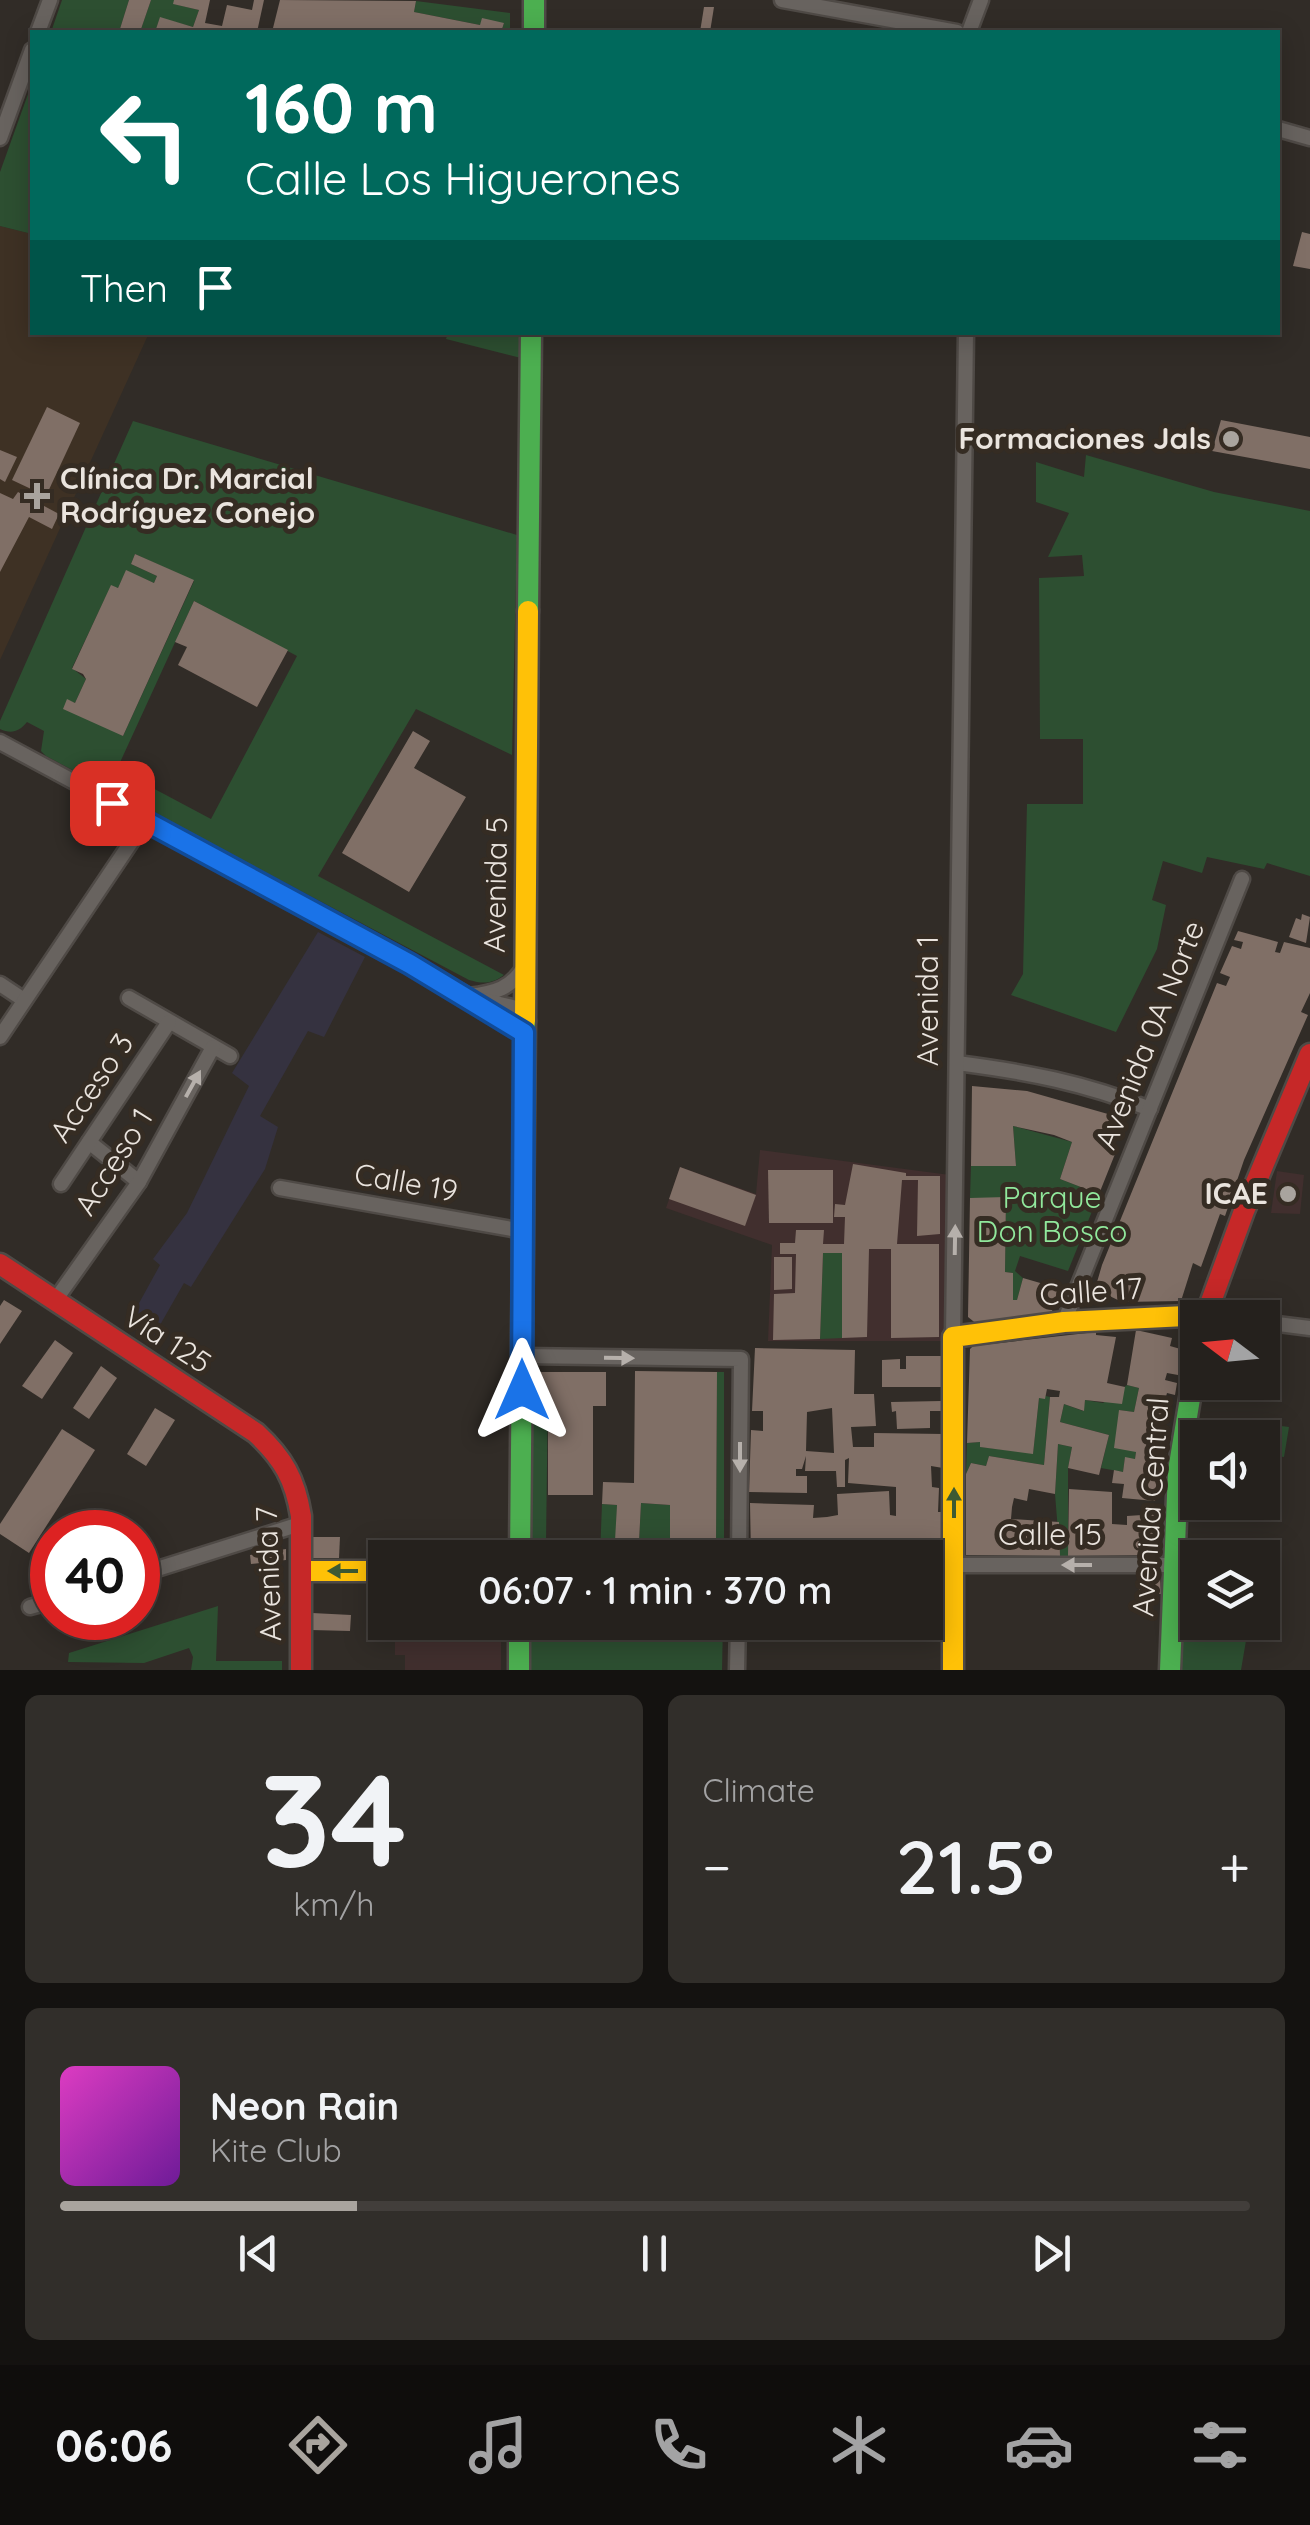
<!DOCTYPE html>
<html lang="en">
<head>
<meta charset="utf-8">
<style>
  :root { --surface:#25211d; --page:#312e2a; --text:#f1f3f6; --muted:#a3a3a4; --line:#423e3b; --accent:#a9a49e }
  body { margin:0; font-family:Quicksand,sans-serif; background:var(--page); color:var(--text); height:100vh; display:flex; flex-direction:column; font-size:38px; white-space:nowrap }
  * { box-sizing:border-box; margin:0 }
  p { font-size:32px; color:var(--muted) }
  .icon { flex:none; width:55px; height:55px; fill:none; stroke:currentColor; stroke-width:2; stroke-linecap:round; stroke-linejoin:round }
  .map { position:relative; height:1670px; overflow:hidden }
  .details { display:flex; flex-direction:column; gap:25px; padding:25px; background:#141210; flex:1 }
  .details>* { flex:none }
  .guide { position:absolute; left:30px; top:30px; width:1250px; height:305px; border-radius:0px; box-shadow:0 5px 25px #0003,0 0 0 2px var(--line); background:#00695c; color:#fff; overflow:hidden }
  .needle { width:65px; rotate:286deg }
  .fabs { position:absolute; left:1180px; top:1300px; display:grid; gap:20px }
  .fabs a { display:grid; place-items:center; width:100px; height:100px; border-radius:0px; background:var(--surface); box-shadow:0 5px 25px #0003,0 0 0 2px var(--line); font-size:50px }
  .speed { position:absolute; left:30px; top:1510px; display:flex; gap:20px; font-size:50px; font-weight:700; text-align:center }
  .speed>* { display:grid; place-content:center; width:130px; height:130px; border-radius:50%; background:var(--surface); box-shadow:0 5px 25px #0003,0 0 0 2px var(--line); line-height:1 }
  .speed .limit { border:15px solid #d22; background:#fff; color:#111 }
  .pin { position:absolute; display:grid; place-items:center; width:85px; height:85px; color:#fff; margin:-42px; border-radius:20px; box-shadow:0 5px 15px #0006 }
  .me { position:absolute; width:110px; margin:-55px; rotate:0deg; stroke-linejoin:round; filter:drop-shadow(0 0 8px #0008) }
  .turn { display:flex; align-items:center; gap:35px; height:210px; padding:0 50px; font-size:45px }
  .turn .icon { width:130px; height:130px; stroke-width:2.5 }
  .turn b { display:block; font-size:70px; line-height:85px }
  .then { display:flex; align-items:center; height:95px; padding:0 50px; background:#0003; gap:20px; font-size:38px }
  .big { font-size:75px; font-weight:600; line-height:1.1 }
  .details .card { flex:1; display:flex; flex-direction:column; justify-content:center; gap:15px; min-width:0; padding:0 35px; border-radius:15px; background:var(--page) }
  .details .dial { align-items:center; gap:0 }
  .dial b { font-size:130px; line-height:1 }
  .song { display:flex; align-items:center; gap:30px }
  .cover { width:120px; height:120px; border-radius:15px; background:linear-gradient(135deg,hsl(310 70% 55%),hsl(280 70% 35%)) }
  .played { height:10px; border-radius:5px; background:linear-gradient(90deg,var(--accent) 25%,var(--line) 25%) }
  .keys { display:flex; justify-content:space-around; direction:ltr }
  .heat { display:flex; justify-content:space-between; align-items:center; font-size:55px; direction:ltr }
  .details .tiles { flex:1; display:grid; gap:25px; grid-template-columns:1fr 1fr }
  .card:last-child { grid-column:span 2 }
  .trip { position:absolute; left:368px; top:1540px; width:575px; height:100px; border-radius:0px; background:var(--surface); box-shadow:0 5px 25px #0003,0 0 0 2px var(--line); font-weight:600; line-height:100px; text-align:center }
  .tab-bar { display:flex; height:160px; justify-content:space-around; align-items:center; background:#0f0d0c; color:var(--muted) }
  .tab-bar .icon { width:70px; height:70px }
  .tab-bar .selected { color:var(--accent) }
  .tab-bar b { font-size:45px; color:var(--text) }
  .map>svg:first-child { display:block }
  .built { fill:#3e3124 }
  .industrial { fill:#353240 }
  .education { fill:#412f2e }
  .green { fill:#2d4f31; fill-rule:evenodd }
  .building { fill:#806f66; fill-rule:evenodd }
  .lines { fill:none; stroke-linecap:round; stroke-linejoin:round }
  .street-casing { stroke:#4f4a46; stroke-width:19 }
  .fast-casing { stroke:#4f4a46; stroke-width:25 }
  .slow-casing { stroke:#4f4a46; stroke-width:25 }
  .jam-casing { stroke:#4f4a46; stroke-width:25 }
  .street { stroke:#68635f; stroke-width:14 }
  .fast { stroke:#4caf50; stroke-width:20 }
  .slow { stroke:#ffc107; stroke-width:20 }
  .jam { stroke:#c62828; stroke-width:20 }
  .oneway { fill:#b6b0ab }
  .oneway2 { fill:#3d5a33 }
  .route-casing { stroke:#114b97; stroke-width:25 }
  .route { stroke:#1a73e8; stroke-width:18 }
  .poi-dot { fill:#a9a49e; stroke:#352c23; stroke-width:4 }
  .labels { text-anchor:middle; stroke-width:10; stroke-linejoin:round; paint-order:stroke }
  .poi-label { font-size:30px; font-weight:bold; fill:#eae4de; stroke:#352c23; text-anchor:end }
  .street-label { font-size:30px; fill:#eae4de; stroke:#352c23 }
  .park-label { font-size:30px; fill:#91e89c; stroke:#352c23 }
</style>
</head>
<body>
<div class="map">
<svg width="1310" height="1670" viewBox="0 0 1310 1670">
  <rect width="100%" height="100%" fill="#312c27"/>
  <polygon class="built" points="0,226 32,234 32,332 149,333 0,660"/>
  <polygon class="industrial" points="318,932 365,957 324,1037 308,1031 260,1116 278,1127 265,1169 191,1287 184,1283 152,1339 127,1325 160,1265 153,1259 187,1213 249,1086 232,1073"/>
  <g class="education">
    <polygon points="760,1150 950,1175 948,1335 941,1341 768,1341 772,1245 666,1208 680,1167 756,1194"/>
    <polygon points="1277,1171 1304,1175 1300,1214 1271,1213"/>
    <polygon points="395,1623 501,1623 501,1670 405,1670 405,1655 395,1655"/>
  </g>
  <g class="green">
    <polygon points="62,0 129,0 119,32 51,32"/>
    <polygon points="151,0 174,0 174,4 199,10 193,27 160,18 155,32 140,32"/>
    <polygon points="416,1 510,13 510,32 501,32 504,23 480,25 414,12"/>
    <polygon points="32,83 32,234 0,226 0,172"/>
    <polygon points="448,333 521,333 521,358 446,339"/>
    <path d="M133,421L517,535L512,755L416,709L318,876L504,975C492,984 483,984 469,980L46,756L41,751L44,731L27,722C19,732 11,734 0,729V721ZM135,554L194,581L123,736L67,700L75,703L86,679L72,668L111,586L118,588L126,571L154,583L157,576L131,564ZM194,601L297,656L211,819L117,769Z"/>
    <polygon points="1086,455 1214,492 1310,511 1310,876 1267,863 1264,869 1207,857 1202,873 1163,861 1152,900 1166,905 1157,949 1116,1032 1011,995 1023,974 1027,804 1083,804 1083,739 1040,739 1039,578 1084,576 1082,555 1048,557 1069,513 1036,502 1036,462 1084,477"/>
    <polygon points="1013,1126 1072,1142 1060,1179 1099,1194 1068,1271 1020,1256 1015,1271 1023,1278 1017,1300 1013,1300 1013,1273 1005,1272 1006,1198 970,1198 971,1166 1016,1166"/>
    <polygon points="823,1253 842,1253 842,1338 820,1339"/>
    <polygon points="717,1372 724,1372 724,1557 600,1555 602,1504 617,1505 616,1541 639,1542 641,1503 670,1505 716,1548"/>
    <polygon points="1127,1385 1139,1388 1134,1412 1119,1410 1136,1452 1135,1459 1125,1458 1123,1472 1101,1468 1109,1435 1060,1422 1064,1404 1083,1411 1085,1400 1103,1403"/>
    <polygon points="533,1388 548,1388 546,1543 530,1543"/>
    <polygon points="1046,1396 1050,1397 1044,1465 989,1456 986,1466 971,1463 966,1474 967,1443 980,1442 981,1447 1033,1453 1039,1398"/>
    <polygon points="1242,1421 1289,1427 1284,1457 1263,1454 1262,1438 1240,1437"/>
    <polygon points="1058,1444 1072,1447 1068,1468 1068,1556 1060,1556 1055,1494"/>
    <polygon points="1181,1537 1261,1548 1259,1557 1198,1558 1198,1622 1249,1623 1241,1670 1178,1670"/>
    <polygon points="218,1606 216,1661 282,1661 282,1670 191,1670 193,1657 189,1648 144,1663 68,1662 69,1653"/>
    <polygon points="529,1623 723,1623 722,1670 529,1670"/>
  </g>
  <g class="building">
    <polygon points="129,0 151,0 140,32 119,32"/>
    <polygon points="174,0 210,0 205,23 222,26 227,5 252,10 254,0 264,0 257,32 155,32 160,17 193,27 199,10 173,4"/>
    <polygon points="280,0 416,1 414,12 480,25 482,18 504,23 501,32 272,32"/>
    <polygon points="704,7 714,7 710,32 700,32"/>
    <polygon points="1302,232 1310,234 1310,269 1293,266"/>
    <polygon points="47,407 80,423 46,496 12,480"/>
    <polygon points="1221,420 1310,437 1310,469 1212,451"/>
    <polygon points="0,450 17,457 5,482 0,479"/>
    <polygon points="18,492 59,514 52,529 29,517 0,572 0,493 13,499"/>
    <polygon points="135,554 194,580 123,736 63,709 67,699 75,703 86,679 83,674 72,669 111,585 118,588 126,570 154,583 157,576 131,564"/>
    <polygon points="194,601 288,650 257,707 178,665 187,647 175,642"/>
    <polygon points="413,731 430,741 414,768 466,797 409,892 342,853"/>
    <polygon points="1302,914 1310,917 1306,943 1289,937 1296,918 1301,920"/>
    <polygon points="1238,931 1278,942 1275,952 1280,953 1284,942 1310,948 1310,993 1301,1012 1308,1015 1244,1160 1225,1216 1220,1214 1201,1267 1193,1263 1181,1301 1122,1302 1095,1289 1102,1265 1217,983 1226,986 1230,977 1220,973 1232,946 1241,949 1243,942 1234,940"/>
    <polygon points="972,1086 1027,1091 1122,1118 1127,1126 1122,1138 1106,1133 1112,1139 1110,1147 1117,1149 1099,1194 1060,1179 1072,1142 1054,1135 1013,1126 1016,1166 971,1166"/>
    <polygon points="853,1164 906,1173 906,1176 940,1176 940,1234 917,1236 918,1180 902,1180 897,1244 939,1244 939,1337 891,1338 891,1249 869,1249 867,1337 842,1338 842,1253 823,1253 820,1339 773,1340 774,1294 795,1293 796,1254 780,1254 780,1243 795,1243 796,1230 824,1230 823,1244 844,1244 845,1217 834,1217 835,1204 845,1205"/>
    <polygon points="680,1167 756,1195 745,1226 669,1199"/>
    <polygon points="768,1170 833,1170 833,1223 769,1223"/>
    <polygon points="1006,1197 1005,1272 1013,1273 1013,1300 1017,1300 1023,1278 1061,1289 1052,1311 1044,1315 978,1325 968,1317 970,1198"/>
    <polygon points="774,1257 792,1257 792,1289 774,1290"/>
    <polygon points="4,1300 22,1311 0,1344 0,1306"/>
    <polygon points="1136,1330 1172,1338 1170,1346 1184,1350 1178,1375 1167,1373 1165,1380 1177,1383 1175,1395 1167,1393 1163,1408 1172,1410 1171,1419 1160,1417 1157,1437 1168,1438 1163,1483 1157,1482 1155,1501 1122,1498 1124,1484 1112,1483 1114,1470 1123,1472 1125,1457 1135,1459 1136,1452 1114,1448 1119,1410 1134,1412 1139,1388 1127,1385"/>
    <polygon points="1096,1332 1096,1335 1116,1337 1107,1383 1125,1387 1122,1404 1085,1400 1084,1411 1064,1404 1060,1422 1109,1435 1099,1475 1068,1468 1072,1447 1058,1444 1055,1494 1029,1489 1027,1501 1014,1498 1012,1507 1011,1519 1059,1522 1060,1556 966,1555 966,1474 971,1463 986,1466 989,1456 1044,1465 1050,1397 1059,1397 1060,1391 1047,1389 1045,1399 1039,1398 1033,1454 980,1447 980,1442 967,1443 970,1349 973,1346"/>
    <polygon points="55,1340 73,1353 42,1399 22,1386"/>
    <path d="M755,1348L855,1350L854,1394H874L876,1426L851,1427L853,1447H874V1433L943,1434V1468L931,1466L932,1487L939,1488L938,1512H942V1554L751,1556L750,1503L814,1505L813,1518L827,1517L838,1515L837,1494L889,1491L890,1515L896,1516V1487L848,1483L849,1458L845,1460V1487H837L836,1471H805L806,1456L802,1469H796V1476H807V1493L749,1492L751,1430L763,1431V1411H752ZM832,1408L834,1453L806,1451L807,1412Z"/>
    <polygon points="906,1356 943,1356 943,1387 882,1387 882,1360 900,1359 900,1369 906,1369"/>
    <polygon points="101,1366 117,1378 89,1419 73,1408"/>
    <polygon points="635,1371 717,1372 716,1548 670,1548 670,1505 641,1503 639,1542 615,1541 617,1505 602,1504 603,1482 634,1483"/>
    <polygon points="533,1372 606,1372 606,1406 593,1406 593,1495 548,1495 548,1388 533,1388"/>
    <polygon points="941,1401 942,1411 930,1411 930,1428 897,1429 896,1411 892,1412 891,1402"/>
    <polygon points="155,1408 175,1420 146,1466 127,1454"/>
    <polygon points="62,1429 95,1450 29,1553 0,1534 0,1524"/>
    <polygon points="1069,1489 1112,1492 1112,1524 1127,1525 1127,1516 1142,1515 1143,1512 1160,1513 1157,1555 1068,1556"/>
    <polygon points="310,1537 340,1537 339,1558 310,1558"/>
    <polygon points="286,1549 286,1560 251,1564 250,1555"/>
    <polygon points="1139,1570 1156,1570 1160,1575 1161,1594 1139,1594"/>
    <polygon points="312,1613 351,1615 350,1631 311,1630"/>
  </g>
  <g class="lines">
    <g class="street-casing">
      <g id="street">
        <polyline points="782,0 957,32"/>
        <polyline points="38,32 50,0"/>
        <polyline points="969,32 981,0"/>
        <polyline points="1278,129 1310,138"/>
        <polyline points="0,138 32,50"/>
        <polyline points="0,742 357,934 469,996 525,1033"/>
        <polyline points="0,984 24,1000"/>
        <path d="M469,996C494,993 512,989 525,965"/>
        <polyline points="129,998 230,1056"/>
        <polyline points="479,999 525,1010"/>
        <polyline points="0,1037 146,820"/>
        <path d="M957,1063C1027,1072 1085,1083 1150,1109"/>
        <polyline points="89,1142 139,1182"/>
        <polyline points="61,1184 169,1022"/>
        <polyline points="280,1188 523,1231"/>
        <polyline points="54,1302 139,1182 213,1047"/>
        <polyline points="1206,1315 1234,1318"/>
        <polyline points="1064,1322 1242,879"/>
        <polyline points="1262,1322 1310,1328"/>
        <polyline points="953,1337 966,332"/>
        <polyline points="522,1356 741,1359 739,1558"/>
        <polyline points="925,1565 1174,1565"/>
        <polyline points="138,1575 300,1524"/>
        <polyline points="30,1607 52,1601"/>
        <polyline points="737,1670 738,1622"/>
      </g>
    </g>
    <g class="fast-casing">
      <g id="fast">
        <polyline points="534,0 534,32"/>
        <polyline points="528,611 531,332"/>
        <polyline points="520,1558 525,1021"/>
        <polyline points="519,1622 519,1670"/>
        <polyline points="1170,1670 1178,1471 1198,1350"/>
      </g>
    </g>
    <g class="slow-casing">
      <g id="slow">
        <polyline points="525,1021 528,611"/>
        <polyline points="302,1571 385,1571"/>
        <polyline points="953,1670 953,1337 1064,1322 1206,1315"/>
      </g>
    </g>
    <g class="jam-casing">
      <g id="jam">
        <path d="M0,1264L256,1433C283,1458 295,1479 301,1516V1670"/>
        <polyline points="1205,1318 1244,1211 1310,1054"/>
      </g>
    </g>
    <use href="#street" class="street"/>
    <use href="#fast" class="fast"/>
    <use href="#slow" class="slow"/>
    <use href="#jam" class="jam"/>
  </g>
  <defs><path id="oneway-solid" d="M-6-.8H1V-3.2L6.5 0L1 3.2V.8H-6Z" transform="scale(2.5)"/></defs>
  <g class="oneway">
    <use href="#oneway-solid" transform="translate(193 1084) rotate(-61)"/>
    <use href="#oneway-solid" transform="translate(955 1240) rotate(-89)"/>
    <use href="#oneway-solid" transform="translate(619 1358) rotate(1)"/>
    <use href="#oneway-solid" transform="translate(740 1457) rotate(90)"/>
    <use href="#oneway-solid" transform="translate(1077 1565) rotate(-180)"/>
  </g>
  <g class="oneway2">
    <use href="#oneway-solid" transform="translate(954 1503) rotate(-90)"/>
    <use href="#oneway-solid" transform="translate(343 1571) rotate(-180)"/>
  </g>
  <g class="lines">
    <g class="route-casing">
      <polyline id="route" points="112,803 410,964 524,1033 522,1390"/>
    </g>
    <use href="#route" class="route"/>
  </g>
  <g class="poi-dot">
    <circle cx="1231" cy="439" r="10"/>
    <path d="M32 481h10v10h10v10h-10v10h-10v-10h-10v-10h10z"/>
    <circle cx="1288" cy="1194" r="10"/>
  </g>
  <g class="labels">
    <g class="poi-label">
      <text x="1211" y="449">Formaciones Jals</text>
      <text x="60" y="489" text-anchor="start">Clínica Dr. Marcial<tspan x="60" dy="34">Rodríguez Conejo</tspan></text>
      <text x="1268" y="1204">ICAE</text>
    </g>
    <g class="street-label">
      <text transform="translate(496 885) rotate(-89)" y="10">Avenida 5</text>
      <text transform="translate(928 1001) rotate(-90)" y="10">Avenida 1</text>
      <text transform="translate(1150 1035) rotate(-68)" y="10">Avenida 0A Norte</text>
      <text transform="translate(92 1088) rotate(-56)" y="10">Acceso 3</text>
      <text transform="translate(114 1162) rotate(-58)" y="10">Acceso 1</text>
      <text transform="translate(406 1183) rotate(10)" y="10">Calle 19</text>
      <text transform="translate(1091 1292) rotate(-4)" y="10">Calle 17</text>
      <text transform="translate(167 1340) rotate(33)" y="10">Vía 125</text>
      <text transform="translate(1151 1507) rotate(-86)" y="10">Avenida Central</text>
      <text x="1050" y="1545">Calle 15</text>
      <text transform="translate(269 1574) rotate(-92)" y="10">Avenida 7</text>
    </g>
    <g class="park-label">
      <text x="1052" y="1208">Parque<tspan x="1052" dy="34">Don Bosco</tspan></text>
    </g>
  </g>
</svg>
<div class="fabs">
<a><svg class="needle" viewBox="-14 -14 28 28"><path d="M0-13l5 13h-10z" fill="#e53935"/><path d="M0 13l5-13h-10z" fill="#a3a3a4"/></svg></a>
<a><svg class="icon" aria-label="sound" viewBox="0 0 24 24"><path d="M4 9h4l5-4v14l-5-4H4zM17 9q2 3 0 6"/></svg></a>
<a><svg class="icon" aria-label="layers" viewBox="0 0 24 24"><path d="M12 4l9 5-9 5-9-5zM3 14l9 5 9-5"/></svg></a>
</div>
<div class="speed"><div class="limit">40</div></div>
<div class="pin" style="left:112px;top:803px;background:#d93025"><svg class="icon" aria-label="arrive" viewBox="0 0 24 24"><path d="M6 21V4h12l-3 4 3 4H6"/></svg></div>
<svg class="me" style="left:522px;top:1390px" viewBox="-20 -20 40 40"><path d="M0-17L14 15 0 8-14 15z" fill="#1a73e8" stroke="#fff" stroke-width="4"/></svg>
<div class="trip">06:07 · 1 min · 370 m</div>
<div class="guide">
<div class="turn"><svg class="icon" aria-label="left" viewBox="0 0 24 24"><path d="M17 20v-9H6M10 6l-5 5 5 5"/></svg><div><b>160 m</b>Calle Los Higuerones</div></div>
<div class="then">Then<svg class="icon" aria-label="arrive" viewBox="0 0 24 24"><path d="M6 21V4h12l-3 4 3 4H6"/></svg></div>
</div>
</div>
<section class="details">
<div class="tiles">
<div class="card dial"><b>34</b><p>km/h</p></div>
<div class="card"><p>Climate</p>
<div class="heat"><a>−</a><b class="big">21.5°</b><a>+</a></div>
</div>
<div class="card">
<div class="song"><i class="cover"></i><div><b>Neon Rain</b><p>Kite Club</p></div></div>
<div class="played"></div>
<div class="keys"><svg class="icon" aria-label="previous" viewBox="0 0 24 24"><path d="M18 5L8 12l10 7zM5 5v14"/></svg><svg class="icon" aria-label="pause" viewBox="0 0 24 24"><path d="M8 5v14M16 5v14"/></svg><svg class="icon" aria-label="next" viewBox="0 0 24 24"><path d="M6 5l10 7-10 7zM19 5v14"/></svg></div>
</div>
</div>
</section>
<nav class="tab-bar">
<b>06:06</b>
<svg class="icon selected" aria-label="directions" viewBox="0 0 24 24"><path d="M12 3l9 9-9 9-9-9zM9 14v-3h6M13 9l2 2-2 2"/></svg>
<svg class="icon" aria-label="music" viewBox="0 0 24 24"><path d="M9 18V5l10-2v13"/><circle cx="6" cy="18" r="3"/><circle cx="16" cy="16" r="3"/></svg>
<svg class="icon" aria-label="phone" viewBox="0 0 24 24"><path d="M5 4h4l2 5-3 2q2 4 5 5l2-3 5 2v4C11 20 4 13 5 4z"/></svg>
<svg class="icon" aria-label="climate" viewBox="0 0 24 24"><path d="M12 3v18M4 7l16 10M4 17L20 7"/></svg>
<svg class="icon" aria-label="car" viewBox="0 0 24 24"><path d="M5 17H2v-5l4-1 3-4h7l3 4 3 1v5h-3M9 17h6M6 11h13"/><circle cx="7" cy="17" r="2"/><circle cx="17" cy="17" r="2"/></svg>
<svg class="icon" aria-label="filters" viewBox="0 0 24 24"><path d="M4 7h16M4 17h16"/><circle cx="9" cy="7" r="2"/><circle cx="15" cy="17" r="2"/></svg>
</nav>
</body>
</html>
